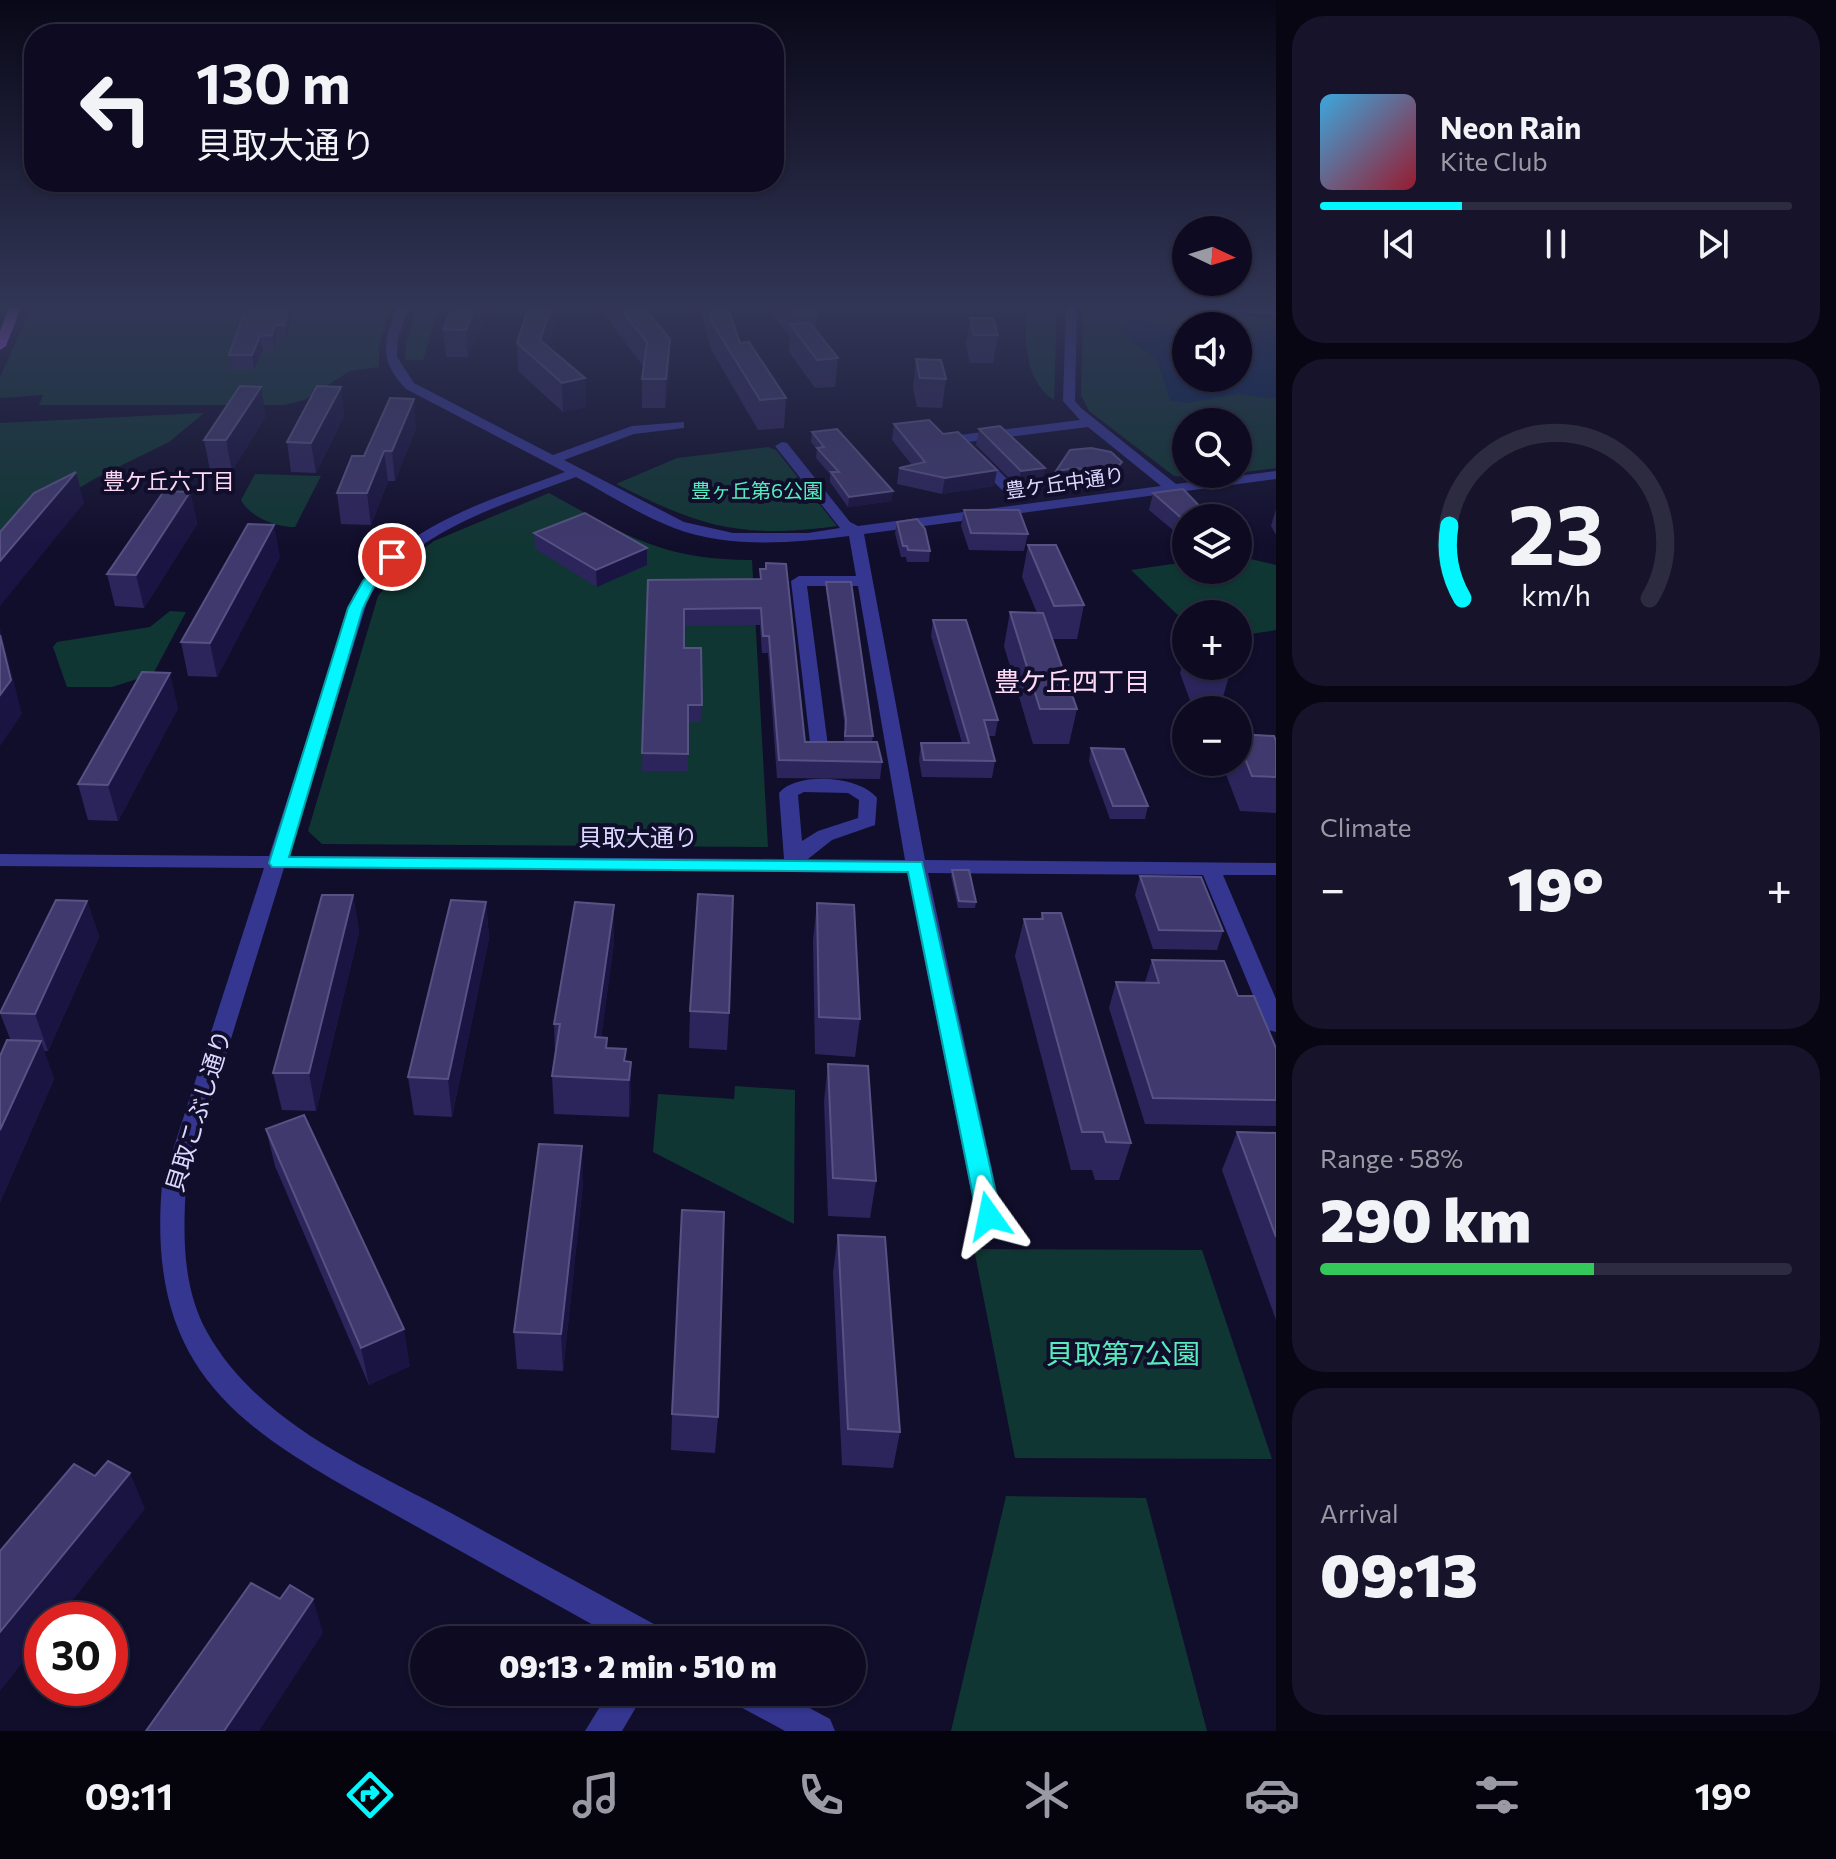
<!DOCTYPE html>
<html lang="en">
<head>
<meta charset="utf-8">
<style>
  :root { --surface:#0d0a21; --page:#16132a; --text:#f1f3f6; --muted:#9a9aa5; --line:#2d2b3f; --accent:#04f6ff }
  body { margin:0; font-family:Commissioner,"Noto Sans JP",sans-serif; background:var(--page); color:var(--text); height:100vh; display:flex; flex-direction:column; font-size:30px; white-space:nowrap }
  * { box-sizing:border-box; margin:0 }
  p { font-size:26px; color:var(--muted) }
  .icon { flex:none; width:44px; height:44px; fill:none; stroke:currentColor; stroke-width:2; stroke-linecap:round; stroke-linejoin:round }
  .map { position:relative; flex:1; overflow:hidden }
  .panel { display:flex; flex-direction:column; gap:16px; padding:16px; background:#070612; width:560px }
  .panel>* { flex:none }
  .top-card { position:absolute; left:24px; top:24px; width:760px; height:168px; border-radius:32px; box-shadow:0 2px 6px #0004,0 0 0 2px var(--line); background:#0d0a21; color:var(--text); overflow:hidden }
  .needle { width:52px; rotate:94deg }
  .buttons { position:absolute; left:1172px; top:216px; display:grid; gap:16px }
  .buttons a { display:grid; place-items:center; width:80px; height:80px; border-radius:50%; background:var(--surface); box-shadow:0 2px 6px #0004,0 0 0 2px var(--line); font-size:40px }
  .speed { position:absolute; left:24px; top:1602px; display:flex; gap:16px; font-size:40px; font-weight:700; text-align:center }
  .speed>* { display:grid; place-content:center; width:104px; height:104px; border-radius:50%; background:var(--surface); box-shadow:0 2px 6px #0004,0 0 0 2px var(--line); line-height:1 }
  .speed .limit { border:12px solid #d22; background:#fff; color:#111 }
  .pin { position:absolute; display:grid; place-items:center; width:68px; height:68px; color:#fff; margin:-34px; border:4px solid #fff; border-radius:50%; box-shadow:0 2px 8px #0007 }
  .me { position:absolute; width:88px; margin:-44px; rotate:348deg; stroke-linejoin:round; filter:drop-shadow(0 0 6px #0008) }
  .turn { display:flex; align-items:center; gap:28px; height:168px; padding:0 40px; font-size:36px }
  .turn .icon { width:104px; height:104px; stroke-width:2.5 }
  .turn b { display:block; font-size:56px; line-height:68px }
  .big { font-size:60px; font-weight:800; line-height:1.1 }
  .panel .widget { flex:1; display:flex; flex-direction:column; justify-content:center; gap:12px; min-width:0; padding:0 28px; border-radius:32px; background:var(--page) }
  .panel .dial { align-items:center; gap:0 }
  .dial svg { height:208px; overflow:visible; fill:none; stroke:var(--line); stroke-width:7; stroke-linecap:round; text-anchor:middle }
  .dial text { fill:var(--text); stroke:none }
  .song { display:flex; align-items:center; gap:24px }
  .cover { width:96px; height:96px; border-radius:12px; background:linear-gradient(135deg,hsl(200 70% 55%),hsl(350 70% 35%)) }
  .played { height:8px; border-radius:4px; background:linear-gradient(90deg,var(--accent) 30%,var(--line) 30%) }
  .keys { display:flex; justify-content:space-around; direction:ltr }
  .heat { display:flex; justify-content:space-between; align-items:center; font-size:44px; direction:ltr }
  .charge { height:12px; border-radius:6px; background:linear-gradient(90deg,#34c759 58%,var(--line) 0) }
  .trip { position:absolute; left:410px; top:1626px; width:456px; height:80px; border-radius:40px; background:var(--surface); box-shadow:0 2px 6px #0004,0 0 0 2px var(--line); font-weight:800; line-height:80px; text-align:center }
  .menu { display:flex; height:128px; justify-content:space-around; align-items:center; background:#05040d; color:var(--muted) }
  .menu .icon { width:56px; height:56px }
  .menu .selected { color:var(--accent) }
  .menu b { font-size:36px; color:var(--text) }
  main { display:flex; flex:1; min-height:0 }
  .map>svg:first-child { display:block }
  .green { fill:#103633; fill-rule:evenodd }
  .water { fill:#05244e }
  .lines { fill:none; stroke-linecap:round; stroke-linejoin:round }
  .minor { fill:#343690; fill-rule:evenodd }
  .major { fill:#b95fff; fill-rule:evenodd }
  .wall { fill:#2c255b }
  .shaded-wall { fill:#191441 }
  .building { fill:#3f396d; stroke:#575284; stroke-width:2 }
  .route { fill:#04f6ff; stroke:#03a0a6; stroke-width:2 }
  .labels { text-anchor:middle; stroke-width:8; stroke-linejoin:round; paint-order:stroke }
  .far-street-label { font-size:20px; fill:#dad8ff; stroke:#110e2c }
  .far-park-label { font-size:20px; fill:#56edbe; stroke:#110e2c }
  .far-neighbourhood-label { font-size:22px; fill:#ffdaf4; stroke:#110e2c }
  .street-label { font-size:24px; fill:#dad8ff; stroke:#110e2c }
  .neighbourhood-label { font-size:26px; fill:#ffdaf4; stroke:#110e2c }
  .near-park-label { font-size:28px; fill:#56edbe; stroke:#110e2c }
</style>
</head>
<body>
<main>
<div class="map">
<svg width="1276" height="1731" viewBox="0 0 1276 1731">
  <rect width="100%" height="100%" fill="#110e2c"/>
  <g class="green">
    <polygon points="43,305 392,305 379,345 379,367 350,371 304,400 284,405 39,405 43,395 0,398 0,377 31,309"/>
    <polygon points="418,305 440,305 423,360 405,360 406,345"/>
    <path d="M1027,305H1057L1054,400C1024,381 1024,338 1027,305Z"/>
    <path d="M1083,305H1132L1276,317V468L1238,473V422H1186V474H1230L1200,478L1174,476L1089,411L1081,395ZM1186,326H1238V378H1186Z"/>
    <polygon points="204,413 169,442 96,478 24,521 0,547 0,423"/>
    <path d="M768,447L776,450L837,526C740,539 701,527 616,484L677,458Z"/>
    <path d="M255,474L321,476L295,527C276,527 251,518 241,500Z"/>
    <path d="M549,493C626,535 661,560 752,560L768,847L322,844L308,831L378,596L409,559L434,541Z"/>
    <polygon points="1238,556 1276,565 1276,630 1238,636 1238,614 1186,614 1186,623 1131,570 1186,562 1186,570 1238,570"/>
    <polygon points="170,611 186,612 153,674 112,687 67,687 53,647 57,642 150,627"/>
    <polygon points="735,1086 795,1090 794,1224 653,1152 658,1094 734,1099"/>
    <polygon points="974,1249 1202,1250 1272,1459 1015,1458"/>
    <polygon points="1006,1496 1146,1498 1207,1731 951,1731"/>
  </g>
  <polygon class="water" points="1147,318 1156,327 1186,330 1186,378 1238,378 1238,333 1276,329 1276,399 1238,394 1186,403 1170,400 1157,360 1119,331 1128,320"/>
  <g class="lines">
    <g class="minor">
      <path d="M398,305H409L398,338L397,357L414,383L553,455L632,426L684,422V428L634,434L564,460L684,522L733,533H808L840,528L775,446L782,442L787,443L850,522L858,526L1161,486L1088,427L959,443L952,439L959,435L1080,420L1063,401L1066,305H1077L1075,401L1081,408L1176,484L1276,471V479L864,534L925,860L1276,863V875H1223L1276,999V1032L1268,1030L1265,1024L1203,875L928,873L1002,1216L998,1223L989,1226L980,1223L976,1216L907,873L284,868L186,1184C183,1234 182,1287 207,1332C258,1423 362,1465 451,1513C522,1552 592,1590 663,1629L668,1640H620C548,1600 475,1559 403,1519C250,1434 145,1382 162,1184L264,868L0,866V854L269,856L353,596C404,524 486,502 565,472L406,389C377,358 384,341 398,305ZM576,477C608,494 640,515 674,528C728,549 793,543 849,536L856,576H799L791,581L811,751C819,759 839,761 847,752L844,748L828,746L807,586H858L905,860L808,859L832,840L875,825L877,798C860,776 797,771 779,793L784,859L288,856L369,596C419,528 500,506 576,477ZM804,792L848,793L859,800L858,818L818,831L802,841L798,795Z"/>
      <polygon points="1177,305 1276,310 1276,316 1183,308"/>
      <polygon points="973,455 983,455 1013,485 1013,491 1003,491 973,461"/>
      <polygon points="609,1692 645,1692 622,1731 585,1731"/>
      <polygon points="731,1692 780,1692 830,1719 835,1731 785,1731 735,1704"/>
    </g>
    <polygon class="major" points="10,305 22,305 6,346 0,350 0,331"/>
  </g>
  <g class="wall">
    <polygon points="601,305 642,305 670,367 665,408 642,408 642,379 643,366 601,310"/>
    <polygon points="701,305 727,305 740,343 786,398 784,428 758,430 711,349 701,313"/>
    <polygon points="770,305 810,305 817,314 816,330 838,358 835,387 815,388 789,352 790,337 770,311"/>
    <polygon points="283,308 291,322 286,340 277,340 274,350 263,350 254,370 232,370 229,355"/>
    <polygon points="488,308 468,357 446,357 443,329"/>
    <polygon points="559,311 548,347 585,378 586,407 563,412 518,371 517,343"/>
    <polygon points="970,318 998,335 993,363 970,363 966,345"/>
    <polygon points="916,359 946,379 942,408 917,407 913,388"/>
    <polygon points="341,387 344,416 316,473 291,472 287,442"/>
    <polygon points="266,416 232,471 210,470 204,440"/>
    <polygon points="894,424 994,486 942,494 897,484 899,468 912,465 892,440"/>
    <polygon points="416,428 395,481 388,481 371,525 341,524 337,493 364,456"/>
    <polygon points="979,429 1042,484 1018,487 976,445"/>
    <polygon points="812,432 892,501 848,507 830,482 830,474 816,458 817,449 811,442"/>
    <polygon points="1070,450 1120,473 1108,486 1075,479 1054,482 1056,471"/>
    <polygon points="190,492 197,524 144,608 115,606 107,574"/>
    <polygon points="1153,493 1186,518 1186,541 1149,510"/>
    <polygon points="1276,509 1276,535 1271,526"/>
    <polygon points="964,510 1028,534 1024,551 969,550 961,526"/>
    <polygon points="897,522 930,551 929,562 907,562 906,557 901,557 895,533"/>
    <polygon points="534,533 647,548 647,565 597,587 535,549"/>
    <polygon points="1028,545 1084,605 1077,639 1052,639 1077,709 1069,744 1033,744 1004,646 1010,612 1037,613 1022,577"/>
    <polygon points="280,557 217,677 188,676 181,642"/>
    <polygon points="760,569 805,742 844,742 845,728 826,589 826,582 873,736 872,742 882,762 880,779 777,778 768,653 762,653 760,625 684,626 684,648 702,705 701,722 688,722 688,771 642,771 648,580 760,579"/>
    <polygon points="933,620 998,720 995,736 988,736 995,761 992,778 922,777 919,760 921,743 962,743 931,636"/>
    <polygon points="1186,651 1186,666 1228,666 1230,673 1220,707 1192,706 1180,673"/>
    <polygon points="178,708 118,821 88,820 78,784"/>
    <polygon points="1238,734 1276,741 1276,813 1240,811 1224,769 1227,762 1238,762"/>
    <polygon points="1091,748 1148,806 1145,819 1110,819 1089,761"/>
    <polygon points="952,870 976,902 975,908 958,908 951,876"/>
    <polygon points="1140,876 1223,931 1217,950 1153,949 1135,895"/>
    <polygon points="353,895 359,932 316,1111 282,1110 273,1073"/>
    <polygon points="87,901 99,937 48,1051 44,1051 54,1079 0,1202 0,1056 11,1041 0,1013"/>
    <polygon points="486,902 489,938 452,1117 414,1115 408,1077"/>
    <polygon points="817,903 860,1019 855,1057 815,1054 813,940"/>
    <polygon points="614,905 614,942 601,1038 607,1048 626,1062 631,1062 631,1099 629,1117 554,1114 552,1076 555,1054 554,1024"/>
    <polygon points="1042,913 1131,1143 1119,1180 1095,1180 1092,1170 1071,1170 1015,956 1024,919 1040,919"/>
    <polygon points="1152,960 1238,996 1276,1048 1276,1126 1145,1124 1109,1008 1116,982 1145,982"/>
    <polygon points="690,1011 729,1013 727,1050 689,1048"/>
    <polygon points="828,1064 876,1181 870,1218 828,1216 824,1101"/>
    <polygon points="266,1129 410,1366 369,1385 275,1166"/>
    <polygon points="1237,1132 1276,1133 1276,1320 1222,1170"/>
    <polygon points="583,1183 563,1371 517,1369 514,1332"/>
    <polygon points="838,1235 900,1432 893,1468 842,1465 833,1272"/>
    <polygon points="672,1414 718,1417 715,1453 671,1450"/>
  </g>
  <g class="shaded-wall">
    <polygon points="476,305 488,305 488,308 468,357 466,330"/>
    <polygon points="552,305 559,305 559,311 542,365 540,340"/>
    <polygon points="289,307 291,322 286,340 284,325"/>
    <polygon points="275,325 277,340 274,350 272,335"/>
    <polygon points="260,336 263,350 254,370 252,355"/>
    <polygon points="670,339 670,367 665,408 666,379"/>
    <polygon points="585,378 586,407 563,412 562,383"/>
    <polygon points="261,387 266,416 232,471 226,440"/>
    <polygon points="341,387 344,416 316,473 311,443"/>
    <polygon points="414,399 416,428 395,481 392,451"/>
    <polygon points="384,451 388,481 371,525 367,493"/>
    <polygon points="1122,462 1120,473 1108,486 1110,475"/>
    <polygon points="1045,468 1042,484 1018,487 1021,471"/>
    <polygon points="1077,468 1075,479 1054,482 1056,471"/>
    <polygon points="997,470 994,486 942,494 945,478"/>
    <polygon points="76,472 84,503 0,606 0,561"/>
    <polygon points="893,491 892,501 848,507 849,497"/>
    <polygon points="190,492 197,524 144,608 136,575"/>
    <polygon points="274,525 280,557 217,677 210,643"/>
    <polygon points="647,548 647,565 597,587 596,570"/>
    <polygon points="0,628 22,714 0,746"/>
    <polygon points="170,673 178,708 118,821 108,785"/>
    <polygon points="353,895 359,932 316,1111 309,1073"/>
    <polygon points="87,901 99,937 48,1051 35,1014"/>
    <polygon points="486,902 489,938 452,1117 448,1079"/>
    <polygon points="614,905 614,942 596,1075 595,1037"/>
    <polygon points="41,1041 54,1079 0,1202 0,1130"/>
    <polygon points="631,1062 631,1099 629,1117 629,1080"/>
    <polygon points="582,1146 583,1183 563,1371 561,1334"/>
    <polygon points="404,1329 410,1366 369,1385 361,1348"/>
    <polygon points="130,1473 145,1509 57,1620 42,1620 42,1638 0,1691 0,1632"/>
    <polygon points="313,1599 323,1633 259,1731 224,1731"/>
  </g>
  <g class="building">
    <polygon points="247,305 280,305 280,308 289,307 284,325 275,325 272,335 260,336 252,355 229,355"/>
    <polygon points="454,305 476,305 466,330 443,329"/>
    <polygon points="529,305 552,305 540,340 585,378 562,383 517,343"/>
    <polygon points="617,305 642,305 670,339 666,379 642,379 647,342"/>
    <polygon points="707,305 727,305 740,343 749,342 786,398 760,400 712,322"/>
    <polygon points="787,305 810,305 817,314 796,315"/>
    <polygon points="970,318 993,318 998,335 974,335"/>
    <polygon points="810,323 838,358 817,360 790,324"/>
    <polygon points="916,359 941,360 946,379 920,378"/>
    <polygon points="240,386 261,387 226,440 204,440"/>
    <polygon points="317,386 341,387 311,443 287,442"/>
    <polygon points="390,398 414,399 392,451 384,451 367,493 337,493 352,456 364,456"/>
    <polygon points="929,420 943,434 958,432 997,470 945,478 899,468 925,462 894,424"/>
    <polygon points="1000,426 1045,468 1021,471 979,429"/>
    <polygon points="837,429 893,491 849,497 831,472 839,472 817,448 824,447 812,432"/>
    <polygon points="1091,448 1111,452 1122,462 1110,475 1077,468 1056,471 1070,450"/>
    <polygon points="76,472 0,561 0,532 34,493"/>
    <polygon points="1183,489 1211,518 1186,518 1186,522 1153,493"/>
    <polygon points="164,491 190,492 136,575 107,574"/>
    <polygon points="964,510 1019,510 1028,534 971,533"/>
    <polygon points="585,513 647,548 596,570 534,533"/>
    <polygon points="917,519 925,529 930,551 908,550 907,546 903,546 897,522"/>
    <polygon points="248,524 274,525 210,643 181,642"/>
    <polygon points="1028,545 1056,545 1084,605 1054,606"/>
    <polygon points="766,563 786,564 805,742 877,742 882,762 779,760 769,636 763,636 761,608 684,609 684,648 701,648 702,705 688,705 688,754 642,753 648,580 761,579 760,569 766,569"/>
    <polygon points="826,582 851,582 873,736 845,736 846,720"/>
    <polygon points="1010,612 1043,613 1077,709 1040,709"/>
    <polygon points="933,620 966,620 998,720 984,720 995,761 924,760 921,743 969,743"/>
    <polygon points="0,635 11,680 0,695"/>
    <polygon points="1199,666 1228,666 1230,673 1201,672"/>
    <polygon points="142,672 170,673 108,785 78,784"/>
    <polygon points="1238,734 1274,736 1276,741 1276,777 1252,776 1238,741"/>
    <polygon points="1091,748 1124,749 1148,806 1113,806"/>
    <polygon points="952,870 969,870 976,902 959,901"/>
    <polygon points="1140,876 1201,877 1223,931 1159,930"/>
    <polygon points="698,894 733,896 729,1013 690,1011"/>
    <polygon points="322,895 353,895 309,1073 273,1073"/>
    <polygon points="56,900 87,901 35,1014 0,1013"/>
    <polygon points="451,900 486,902 448,1079 408,1077"/>
    <polygon points="575,902 614,905 595,1037 607,1038 606,1048 626,1049 624,1061 631,1062 629,1080 552,1076 560,1024 554,1024"/>
    <polygon points="817,903 854,905 860,1019 819,1017"/>
    <polygon points="1042,913 1061,913 1131,1143 1106,1142 1103,1132 1082,1132 1024,919 1043,919"/>
    <polygon points="1152,960 1224,961 1238,996 1254,996 1276,1048 1276,1100 1153,1098 1116,982 1159,983"/>
    <polygon points="7,1040 41,1041 0,1130 0,1056"/>
    <polygon points="828,1064 868,1066 876,1181 833,1178"/>
    <polygon points="304,1115 404,1329 361,1348 266,1129"/>
    <polygon points="1237,1132 1276,1133 1276,1237"/>
    <polygon points="539,1144 582,1146 561,1334 514,1332"/>
    <polygon points="682,1210 724,1212 718,1417 672,1414"/>
    <polygon points="838,1235 885,1237 900,1432 848,1429"/>
    <polygon points="108,1461 130,1473 0,1632 0,1551 74,1464 95,1476"/>
    <polygon points="251,1583 280,1599 290,1585 313,1599 224,1731 146,1731"/>
  </g>
  <linearGradient id="sky" x2="0" y2="1"><stop stop-color="#090818"/><stop offset="0.56" stop-color="#323656"/><stop offset="1" stop-color="#323656" stop-opacity="0"/></linearGradient>
  <rect width="1276" height="547" fill="url(#sky)"/>
  <polygon class="route" points="387,554 399,557 374,586 363,608 289,857 922,862 1001,1216 997,1223 981,1223 977,1216 908,872 272,867 269,863 348,608 363,581"/>
  <g class="labels">
    <g class="far-street-label">
      <text transform="translate(1065 483) rotate(-8)" y="7">豊ケ丘中通り</text>
    </g>
    <g class="far-park-label">
      <text x="757" y="498">豊ヶ丘第6公園</text>
    </g>
    <g class="far-neighbourhood-label">
      <text x="169" y="489">豊ケ丘六丁目</text>
    </g>
    <g class="street-label">
      <text x="638" y="846">貝取大通り</text>
      <text transform="translate(199 1111) rotate(-73)" y="8">貝取こぶし通り</text>
    </g>
    <g class="neighbourhood-label">
      <text x="1072" y="691">豊ケ丘四丁目</text>
    </g>
    <g class="near-park-label">
      <text x="1123" y="1364">貝取第7公園</text>
    </g>
  </g>
</svg>
<div class="buttons">
<a><svg class="needle" viewBox="-14 -14 28 28"><path d="M0-13l5 13h-10z" fill="#e53935"/><path d="M0 13l5-13h-10z" fill="#9a9aa5"/></svg></a>
<a><svg class="icon" aria-label="sound" viewBox="0 0 24 24"><path d="M4 9h4l5-4v14l-5-4H4zM17 9q2 3 0 6"/></svg></a>
<a><svg class="icon" aria-label="search" viewBox="0 0 24 24"><circle cx="10" cy="10" r="6"/><path d="M15 15l6 6"/></svg></a>
<a><svg class="icon" aria-label="layers" viewBox="0 0 24 24"><path d="M12 4l9 5-9 5-9-5zM3 14l9 5 9-5"/></svg></a>
<a>+</a>
<a>−</a>
</div>
<div class="speed"><div class="limit">30</div></div>
<div class="pin" style="left:392px;top:557px;background:#d93025"><svg class="icon" aria-label="arrive" viewBox="0 0 24 24"><path d="M6 21V4h12l-3 4 3 4H6"/></svg></div>
<svg class="me" style="left:989px;top:1216px" viewBox="-20 -20 40 40"><path d="M0-17L14 15 0 8-14 15z" fill="#04f6ff" stroke="#fff" stroke-width="4"/></svg>
<div class="trip">09:13 · 2 min · 510 m</div>
<div class="top-card">
<div class="turn"><svg class="icon" aria-label="left" viewBox="0 0 24 24"><path d="M17 20v-9H6M10 6l-5 5 5 5"/></svg><div><b>130 m</b>貝取大通り</div></div>
</div>
</div>
<section class="panel">
<div class="widget">
<div class="song"><i class="cover"></i><div><b>Neon Rain</b><p>Kite Club</p></div></div>
<div class="played"></div>
<div class="keys"><svg class="icon" aria-label="previous" viewBox="0 0 24 24"><path d="M18 5L8 12l10 7zM5 5v14"/></svg><svg class="icon" aria-label="pause" viewBox="0 0 24 24"><path d="M8 5v14M16 5v14"/></svg><svg class="icon" aria-label="next" viewBox="0 0 24 24"><path d="M6 5l10 7-10 7zM19 5v14"/></svg></div>
</div>
<div class="widget dial"><svg viewBox="0 0 100 80">
<path d="M14 69A42 42 0 1 1 86 69"/>
<path d="M14 69A42 42 0 0 1 9 41" stroke="#04f6ff"/>
<text x="50" y="56" font-size="32" font-weight="700">23</text>
<text x="50" y="72" font-size="11">km/h</text>
</svg></div>
<div class="widget"><p>Climate</p>
<div class="heat"><a>−</a><b class="big">19°</b><a>+</a></div>
</div>
<div class="widget"><p>Range · 58%</p><b class="big">290 km</b><div class="charge"></div></div>
<div class="widget"><p>Arrival</p><b class="big">09:13</b></div>
</section>
</main>
<nav class="menu">
<b>09:11</b>
<svg class="icon selected" aria-label="directions" viewBox="0 0 24 24"><path d="M12 3l9 9-9 9-9-9zM9 14v-3h6M13 9l2 2-2 2"/></svg>
<svg class="icon" aria-label="music" viewBox="0 0 24 24"><path d="M9 18V5l10-2v13"/><circle cx="6" cy="18" r="3"/><circle cx="16" cy="16" r="3"/></svg>
<svg class="icon" aria-label="phone" viewBox="0 0 24 24"><path d="M5 4h4l2 5-3 2q2 4 5 5l2-3 5 2v4C11 20 4 13 5 4z"/></svg>
<svg class="icon" aria-label="climate" viewBox="0 0 24 24"><path d="M12 3v18M4 7l16 10M4 17L20 7"/></svg>
<svg class="icon" aria-label="car" viewBox="0 0 24 24"><path d="M5 17H2v-5l4-1 3-4h7l3 4 3 1v5h-3M9 17h6M6 11h13"/><circle cx="7" cy="17" r="2"/><circle cx="17" cy="17" r="2"/></svg>
<svg class="icon" aria-label="filters" viewBox="0 0 24 24"><path d="M4 7h16M4 17h16"/><circle cx="9" cy="7" r="2"/><circle cx="15" cy="17" r="2"/></svg>
<b>19°</b>
</nav>
</body>
</html>
